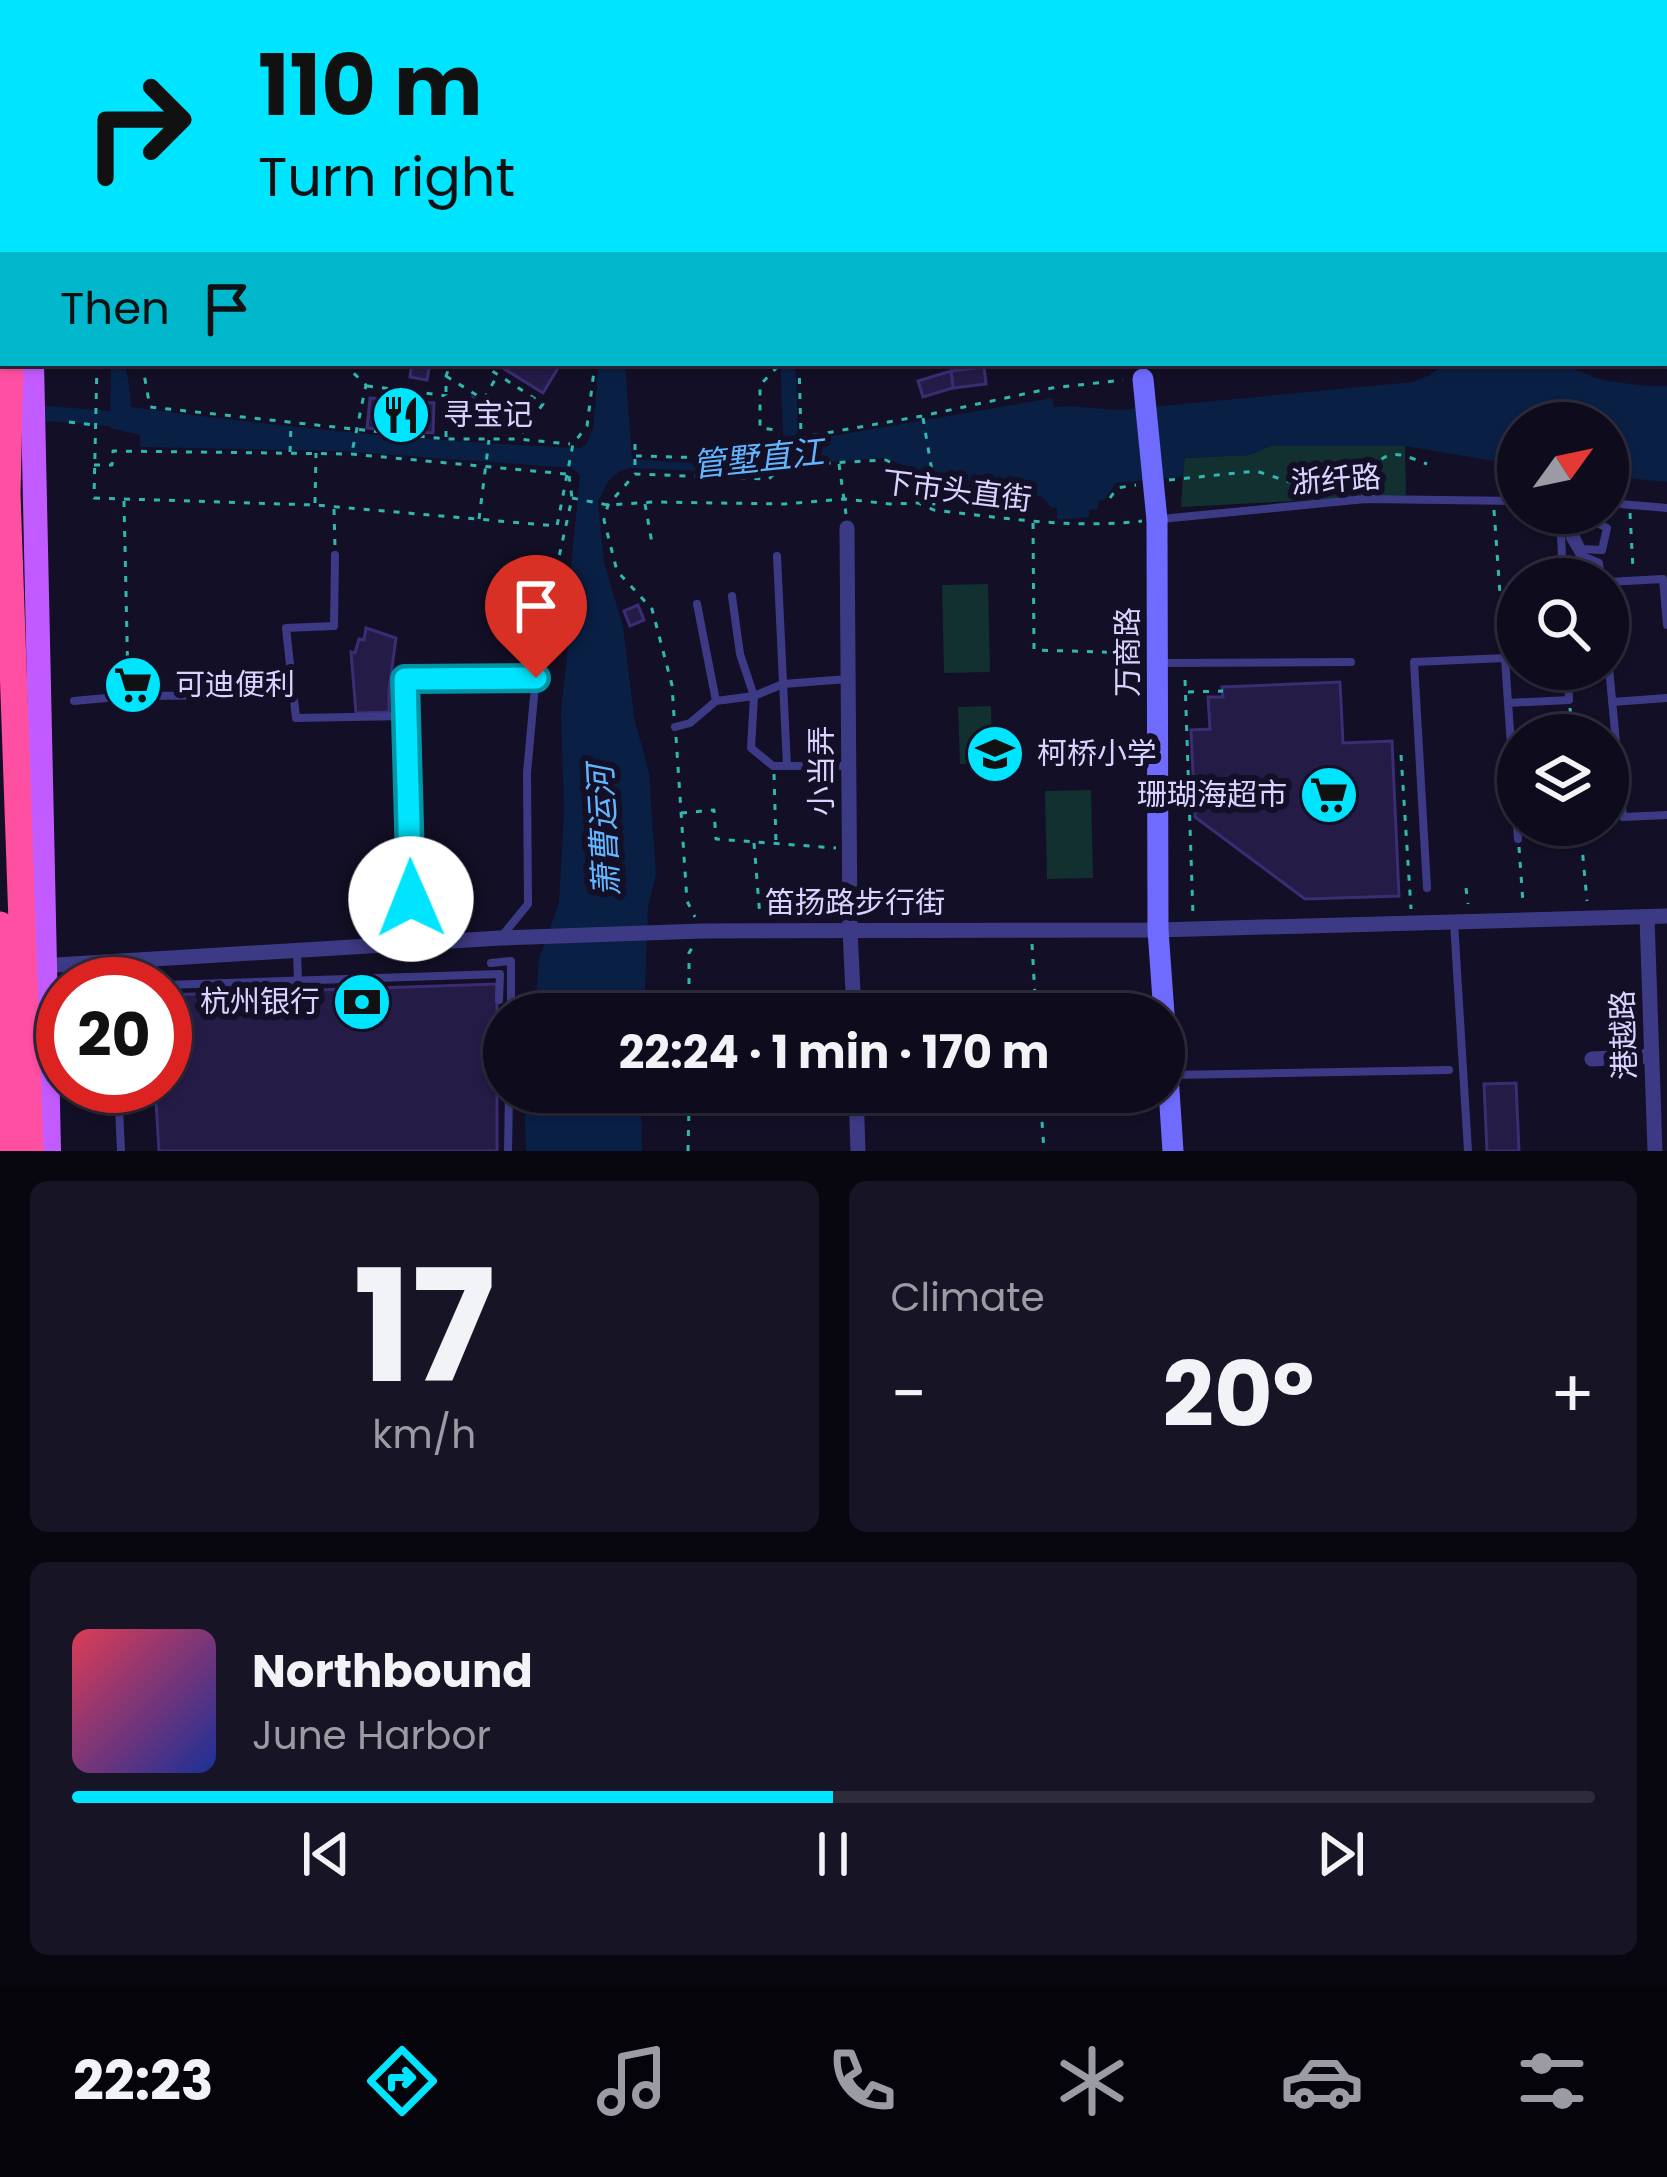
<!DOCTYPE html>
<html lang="en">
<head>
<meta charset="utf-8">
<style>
  :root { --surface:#0e0b1c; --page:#171425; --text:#f1f3f6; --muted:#9b9ba3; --line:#2e2b3b; --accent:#00e5ff }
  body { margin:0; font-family:Poppins,"Noto Sans SC",sans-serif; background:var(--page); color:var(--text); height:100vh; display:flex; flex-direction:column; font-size:45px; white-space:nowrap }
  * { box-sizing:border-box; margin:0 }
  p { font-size:39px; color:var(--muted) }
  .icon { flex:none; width:66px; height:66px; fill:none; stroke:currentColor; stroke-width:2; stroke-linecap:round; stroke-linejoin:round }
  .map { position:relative; height:1151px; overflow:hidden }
  .sheet { display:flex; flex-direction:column; gap:30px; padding:30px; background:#08060f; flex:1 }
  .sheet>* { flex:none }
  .top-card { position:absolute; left:0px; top:0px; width:1668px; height:366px; box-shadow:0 3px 9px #0004,0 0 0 3px var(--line); background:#00e5ff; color:#111; overflow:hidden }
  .needle { width:78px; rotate:57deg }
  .controls { position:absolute; left:1497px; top:402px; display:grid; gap:24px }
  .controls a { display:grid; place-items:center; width:132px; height:132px; border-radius:50%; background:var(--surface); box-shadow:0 3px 9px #0004,0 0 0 3px var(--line); font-size:60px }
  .speed { position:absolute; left:36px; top:957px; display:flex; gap:24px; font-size:60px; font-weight:700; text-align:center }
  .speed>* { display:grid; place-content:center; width:156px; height:156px; border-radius:50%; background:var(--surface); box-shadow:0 3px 9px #0004,0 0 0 3px var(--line); line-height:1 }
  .speed .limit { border:18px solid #d22; background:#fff; color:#111 }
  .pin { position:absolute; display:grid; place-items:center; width:102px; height:102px; color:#fff; margin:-123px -51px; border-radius:50% 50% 50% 0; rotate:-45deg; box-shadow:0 0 12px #0007 }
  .pin .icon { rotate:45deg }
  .me { position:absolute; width:132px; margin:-66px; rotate:359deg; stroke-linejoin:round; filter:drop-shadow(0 0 9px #0008) }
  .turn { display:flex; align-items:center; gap:42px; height:252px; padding:0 60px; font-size:54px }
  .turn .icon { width:156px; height:156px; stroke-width:2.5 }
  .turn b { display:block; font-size:84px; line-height:102px }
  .then { display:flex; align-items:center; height:114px; padding:0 60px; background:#0003; gap:24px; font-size:45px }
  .big { font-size:90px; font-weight:700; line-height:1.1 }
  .sheet .card { flex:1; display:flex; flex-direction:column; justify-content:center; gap:18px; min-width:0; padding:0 42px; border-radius:18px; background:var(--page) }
  .sheet .dial { align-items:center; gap:0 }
  .dial b { font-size:156px; line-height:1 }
  .song { display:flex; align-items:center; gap:36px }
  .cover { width:144px; height:144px; border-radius:18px; background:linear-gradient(135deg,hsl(350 70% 55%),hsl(230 70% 35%)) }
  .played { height:12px; border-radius:6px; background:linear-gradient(90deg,var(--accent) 50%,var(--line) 50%) }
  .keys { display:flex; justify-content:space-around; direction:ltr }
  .heat { display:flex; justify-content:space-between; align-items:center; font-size:66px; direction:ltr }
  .sheet .tiles { flex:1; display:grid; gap:30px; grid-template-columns:1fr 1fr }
  .card:last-child { grid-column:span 2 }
  .trip { position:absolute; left:483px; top:993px; width:702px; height:120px; border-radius:60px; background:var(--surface); box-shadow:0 3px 9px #0004,0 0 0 3px var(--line); font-weight:700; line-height:120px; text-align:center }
  .menu { display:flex; height:192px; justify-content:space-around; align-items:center; background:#06040b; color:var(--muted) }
  .menu .icon { width:84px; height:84px }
  .menu .selected { color:var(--accent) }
  .menu b { font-size:54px; color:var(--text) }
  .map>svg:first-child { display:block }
  .green { fill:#12302f }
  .water { fill:#0a1f44 }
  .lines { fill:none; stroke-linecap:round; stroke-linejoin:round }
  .canal { stroke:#0a1f44; stroke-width:15 }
  .building { fill:#241b47; stroke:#3b2d73; stroke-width:3 }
  .path { stroke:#2fb8b0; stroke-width:3; stroke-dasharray:6 9; stroke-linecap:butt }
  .lane { stroke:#3d3a85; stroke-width:8 }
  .street { stroke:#3d3a85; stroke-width:15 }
  .secondary { stroke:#6f6bff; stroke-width:21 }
  .primary { stroke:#c25bff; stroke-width:24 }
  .highway { stroke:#ff4fa3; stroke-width:27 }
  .secondary-bridge { stroke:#6f6bff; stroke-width:21 }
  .highway-bridge { stroke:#ff4fa3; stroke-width:27 }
  .route-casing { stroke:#0095a6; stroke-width:30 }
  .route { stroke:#00e5ff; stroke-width:21 }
  .labels { text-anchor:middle; stroke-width:12; stroke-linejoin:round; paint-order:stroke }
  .poi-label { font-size:30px; fill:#d9d4ff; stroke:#130f26; text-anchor:start }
  .street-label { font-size:30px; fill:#d9d4ff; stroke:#130f26 }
  .water-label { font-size:33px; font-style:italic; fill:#62b6ff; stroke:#130f26 }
</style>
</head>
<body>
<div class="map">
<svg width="1667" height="1151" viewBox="0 0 1667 1151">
  <rect width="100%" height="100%" fill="#130f26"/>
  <g class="green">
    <polygon points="1270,446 1405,446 1406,495 1181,507 1184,458 1249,455"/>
    <polygon points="988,584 990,672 944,673 942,585"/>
    <polygon points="991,706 992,763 960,764 958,707"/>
    <polygon points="1091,790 1093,878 1047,879 1045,791"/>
  </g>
  <g class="water">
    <path d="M111,363H123C129,375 130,393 131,407C280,427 429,442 580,448L586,445L593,429L599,363H625L632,459C682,462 735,471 780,445L1052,398L1054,407L1069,406L1119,410L1413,382L1430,375L1445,363H1558L1602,380L1645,386H1667V482L1608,476V423H1518V465L1405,446H1270L1250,455L1185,458L1182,477L1116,483L1104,500L1098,501V509L1089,510V517L1057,520V508L1051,507L1042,497L941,475L918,473L887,458L790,464L768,474L631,468L620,471L609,480L598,501L604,562L623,627L634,717L649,773L656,875L648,907L644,1014H523L536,996L539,959L559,903L564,812L561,710L570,630L565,627L580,475L572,468L341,451L140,447V435L110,428Z"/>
    <polygon points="524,1092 641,1092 642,1151 526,1151"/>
  </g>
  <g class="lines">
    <g class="canal">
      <polyline points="778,0 778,3"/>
      <polyline points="788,363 791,451"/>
      <polyline points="28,412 130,420"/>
    </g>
  </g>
  <g class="building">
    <polygon points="412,363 430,363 427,380 410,377"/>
    <polygon points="495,363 561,363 543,393"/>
    <polygon points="984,367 986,384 953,388 951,371"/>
    <polygon points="951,371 953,388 923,397 918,381"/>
    <polygon points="472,397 492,409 483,425 463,413"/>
    <polygon points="370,398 434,403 433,433 367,428"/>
    <polygon points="638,605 644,620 630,626 624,611"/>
    <polygon points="366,628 396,638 389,690 389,712 356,713 351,652 355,653 359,639 364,640"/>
    <polygon points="1340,682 1343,743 1392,741 1399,896 1305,899 1195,817 1191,730 1210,729 1208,697 1223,697 1222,687"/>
    <polygon points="497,984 497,1151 159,1151 155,1086 165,1086 165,995"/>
    <polygon points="1516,1083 1519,1151 1487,1151 1484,1084"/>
  </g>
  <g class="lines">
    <g class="path">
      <polyline points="298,0 299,3"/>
      <polyline points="339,0 341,3"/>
      <polyline points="562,0 562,3"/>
      <polyline points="629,3 629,0"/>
      <polyline points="698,3 698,0"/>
      <polyline points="768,3 768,0"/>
      <polyline points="97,363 94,498 315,505 557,526 573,444 587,426 595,363"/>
      <polyline points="142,363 150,407 446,439 517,439 570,444"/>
      <polyline points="343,363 366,385 352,452"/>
      <polyline points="480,363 543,404 518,438"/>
      <polyline points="799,363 801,436"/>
      <polyline points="446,376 526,426"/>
      <polyline points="367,386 448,396"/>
      <polyline points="484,399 497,376"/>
      <polyline points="923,418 933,477"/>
      <polyline points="69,422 93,425"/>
      <polyline points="446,437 446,376 451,363"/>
      <polyline points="780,440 777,430 760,428 760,385 781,363"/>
      <polyline points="635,444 635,472"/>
      <polyline points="290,452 291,426"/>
      <path d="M636,456C680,456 743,464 781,441L922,416L1052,388L1123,380"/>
      <polyline points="839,464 846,514"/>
      <polyline points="94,465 112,465 113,451 351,454 566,474"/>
      <path d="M1169,480L1256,471L1296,484L1358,483C1388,452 1385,447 1427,464"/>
      <path d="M572,498L608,505L654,502L784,504L845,499L890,504L918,503L934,510C1004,518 1072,529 1142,521"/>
      <polyline points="1110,498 1117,488 1136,485"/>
      <polyline points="124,501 128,683"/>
      <polyline points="315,503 316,453"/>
      <polyline points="645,504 652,543"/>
      <polyline points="334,509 335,547"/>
      <polyline points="1494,510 1504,650"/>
      <polyline points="1630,513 1633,569"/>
      <polyline points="479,519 489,440"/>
      <polyline points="1033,523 1034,650 1138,653"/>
      <polyline points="540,643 572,498 569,476"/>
      <polyline points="1185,680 1193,915"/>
      <polyline points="1188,692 1223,691"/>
      <polyline points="1570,708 1572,735"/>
      <polyline points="674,716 672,685 652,609 617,571 604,520 608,505 635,474 769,479 778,470 790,465 886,460 919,477 933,477 934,510"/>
      <polyline points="1574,730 1589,729"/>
      <polyline points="676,737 687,901 695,917"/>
      <polyline points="1401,755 1411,909"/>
      <polyline points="774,774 776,843"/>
      <polyline points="681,813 714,810 716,839 836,848"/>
      <polyline points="1580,825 1587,901"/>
      <polyline points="754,843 760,917"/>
      <polyline points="1519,847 1523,903"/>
      <polyline points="1466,888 1468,904"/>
      <polyline points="1032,944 1036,1014"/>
      <polyline points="689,1014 689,953 693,946"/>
      <polyline points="1040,1092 1044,1151"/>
      <polyline points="688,1151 689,1106"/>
    </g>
    <g class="lane">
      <polyline points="1608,503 1667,508"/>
      <polyline points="1560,513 1563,579"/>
      <polyline points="1586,513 1574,533 1582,549 1602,550 1607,528 1590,519 1574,521 1570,538 1580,555 1599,563 1601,579"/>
      <polyline points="1161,519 1366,499 1518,501"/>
      <polyline points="335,555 334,626 286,628 296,718 407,716 412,944"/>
      <polyline points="777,556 787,766"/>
      <polyline points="1608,582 1663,579 1667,625"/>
      <polyline points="732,596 740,654 754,696 751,748 773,766 847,766"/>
      <polyline points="697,604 716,701"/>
      <polyline points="1608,657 1623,817 1667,815"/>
      <polyline points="1159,663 1351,662"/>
      <polyline points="74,701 128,696 293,695"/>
      <polyline points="1612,702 1667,698"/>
      <polyline points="407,716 405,679 536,678"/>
      <polyline points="675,727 690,723 716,701 754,696 783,684 848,679"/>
      <polyline points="1518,839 1508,703 1569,700 1568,669"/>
      <polyline points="1427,888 1414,662 1505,658 1508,703"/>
      <polyline points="1454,922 1468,1151"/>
      <polyline points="502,936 528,904 527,773 538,653"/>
      <polyline points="297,952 298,980"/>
      <polyline points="491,963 511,961 511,1014"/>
      <polyline points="165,985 500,974 499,1000"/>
      <polyline points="1169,1075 1449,1070"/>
      <polyline points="118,1086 121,1151"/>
      <polyline points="689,1095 855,1095"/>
      <polyline points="508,1151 509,1092"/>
    </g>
    <g class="street">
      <polyline points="847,528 850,930 854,1014"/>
      <polyline points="1647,917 1655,1151"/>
      <polyline points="39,966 500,938 702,931 1158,930 1667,916"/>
      <polyline points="1592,1059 1651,1056"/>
      <polyline points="856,1092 858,1151"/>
    </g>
    <g class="secondary">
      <polyline points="1134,0 1134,3"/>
      <polyline points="1157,520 1158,930 1164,1014"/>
      <polyline points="1164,1015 1173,1151"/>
    </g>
    <g class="primary">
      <polyline points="46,3 46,0"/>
      <polyline points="32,363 49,1151"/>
    </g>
    <g class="highway">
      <polyline points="26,3 27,0"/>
      <polyline points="0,41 3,13"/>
    </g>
    <polyline class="secondary-bridge" points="1143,379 1157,520"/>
    <g class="highway-bridge">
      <polyline points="10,363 7,494 30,1151"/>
      <polyline points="0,925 11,1151"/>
    </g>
  </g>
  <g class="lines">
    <g class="route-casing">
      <polyline id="route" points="411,899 405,679 536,678"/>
    </g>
    <use href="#route" class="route"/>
  </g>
  <defs>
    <g id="restaurant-disc" transform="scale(3)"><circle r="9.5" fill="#00e5ff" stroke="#130f26"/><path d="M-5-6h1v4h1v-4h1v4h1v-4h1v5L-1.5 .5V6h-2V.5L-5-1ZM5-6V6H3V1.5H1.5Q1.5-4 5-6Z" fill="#111"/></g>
    <g id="supermarket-disc" transform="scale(3)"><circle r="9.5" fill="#00e5ff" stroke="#130f26"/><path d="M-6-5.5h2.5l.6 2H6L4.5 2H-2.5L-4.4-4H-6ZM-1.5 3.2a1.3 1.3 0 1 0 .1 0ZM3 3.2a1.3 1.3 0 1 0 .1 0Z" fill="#111"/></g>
    <g id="school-disc" transform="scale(3)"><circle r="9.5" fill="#00e5ff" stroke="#130f26"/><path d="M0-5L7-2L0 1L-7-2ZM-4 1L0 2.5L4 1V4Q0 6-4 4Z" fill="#111"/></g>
    <g id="bank-disc" transform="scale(3)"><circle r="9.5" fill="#00e5ff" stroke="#130f26"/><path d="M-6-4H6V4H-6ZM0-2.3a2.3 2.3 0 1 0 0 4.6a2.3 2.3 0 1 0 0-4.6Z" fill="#111"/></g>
  </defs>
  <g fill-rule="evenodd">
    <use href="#restaurant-disc" x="401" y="415"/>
    <use href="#supermarket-disc" x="133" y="685"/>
    <use href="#school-disc" x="995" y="754"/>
    <use href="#supermarket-disc" x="1329" y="795"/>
    <use href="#bank-disc" x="362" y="1002"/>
  </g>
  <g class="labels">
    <g class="poi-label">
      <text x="443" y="425">寻宝记</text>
      <text x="175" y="695">可迪便利</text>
      <text x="1037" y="764">柯桥小学</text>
      <text x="1287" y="805" text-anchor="end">珊瑚海超市</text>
      <text x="320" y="1012" text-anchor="end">杭州银行</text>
    </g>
    <g class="street-label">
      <text transform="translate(1336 480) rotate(-4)" y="10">浙纤路</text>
      <text transform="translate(957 491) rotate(7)" y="10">下市头直街</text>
      <text transform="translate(1128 652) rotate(-90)" y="10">万商路</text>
      <text transform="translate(822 771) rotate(-90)" y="10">小当弄</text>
      <text x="855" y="913">笛扬路步行街</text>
      <text transform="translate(1624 1035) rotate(-92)" y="10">港越路</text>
    </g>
    <g class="water-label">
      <text transform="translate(758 458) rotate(-6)" y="12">管墅直江</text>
      <text transform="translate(603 831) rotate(-93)" y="12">萧曹运河</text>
    </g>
  </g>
</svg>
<div class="controls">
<a><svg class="needle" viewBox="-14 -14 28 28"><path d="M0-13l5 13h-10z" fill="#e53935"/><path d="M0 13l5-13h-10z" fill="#9b9ba3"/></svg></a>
<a><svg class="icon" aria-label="search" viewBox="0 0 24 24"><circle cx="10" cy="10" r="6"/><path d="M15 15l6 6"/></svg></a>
<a><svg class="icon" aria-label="layers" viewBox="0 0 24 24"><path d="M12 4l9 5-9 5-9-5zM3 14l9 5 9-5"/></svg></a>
</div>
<div class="speed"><div class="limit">20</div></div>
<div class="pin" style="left:536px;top:678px;background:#d93025"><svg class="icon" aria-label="arrive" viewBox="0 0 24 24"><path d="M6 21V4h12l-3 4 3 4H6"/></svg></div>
<svg class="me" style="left:411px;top:899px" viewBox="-20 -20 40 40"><circle r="19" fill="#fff"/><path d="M0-13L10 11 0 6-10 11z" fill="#00e5ff"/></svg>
<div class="trip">22:24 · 1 min · 170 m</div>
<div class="top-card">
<div class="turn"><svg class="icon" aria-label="right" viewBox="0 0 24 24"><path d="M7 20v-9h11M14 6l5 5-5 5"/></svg><div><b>110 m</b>Turn right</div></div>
<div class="then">Then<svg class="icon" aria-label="arrive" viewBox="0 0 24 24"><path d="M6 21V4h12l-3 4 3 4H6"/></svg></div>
</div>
</div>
<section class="sheet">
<div class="tiles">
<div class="card dial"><b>17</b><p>km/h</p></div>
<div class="card"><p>Climate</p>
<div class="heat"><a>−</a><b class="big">20°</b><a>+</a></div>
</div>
<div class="card">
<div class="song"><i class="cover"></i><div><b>Northbound</b><p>June Harbor</p></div></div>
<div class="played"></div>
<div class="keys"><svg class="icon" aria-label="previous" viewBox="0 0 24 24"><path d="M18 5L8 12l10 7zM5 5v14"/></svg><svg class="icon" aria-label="pause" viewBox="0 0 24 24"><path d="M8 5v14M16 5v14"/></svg><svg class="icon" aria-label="next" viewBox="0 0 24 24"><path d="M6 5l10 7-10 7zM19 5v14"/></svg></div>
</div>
</div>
</section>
<nav class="menu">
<b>22:23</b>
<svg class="icon selected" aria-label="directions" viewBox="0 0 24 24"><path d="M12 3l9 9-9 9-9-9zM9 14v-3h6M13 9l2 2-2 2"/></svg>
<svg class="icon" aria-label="music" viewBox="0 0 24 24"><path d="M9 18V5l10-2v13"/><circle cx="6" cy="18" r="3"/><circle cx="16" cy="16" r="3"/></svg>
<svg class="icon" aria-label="phone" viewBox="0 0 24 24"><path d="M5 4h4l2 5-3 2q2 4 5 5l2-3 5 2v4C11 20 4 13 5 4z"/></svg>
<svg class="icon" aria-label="climate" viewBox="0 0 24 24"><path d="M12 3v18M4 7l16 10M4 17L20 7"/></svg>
<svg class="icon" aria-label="car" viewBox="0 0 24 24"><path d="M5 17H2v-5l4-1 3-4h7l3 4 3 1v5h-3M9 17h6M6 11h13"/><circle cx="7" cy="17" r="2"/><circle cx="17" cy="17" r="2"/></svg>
<svg class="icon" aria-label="filters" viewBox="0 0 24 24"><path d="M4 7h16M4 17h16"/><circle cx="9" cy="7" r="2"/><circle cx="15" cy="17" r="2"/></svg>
</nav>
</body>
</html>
